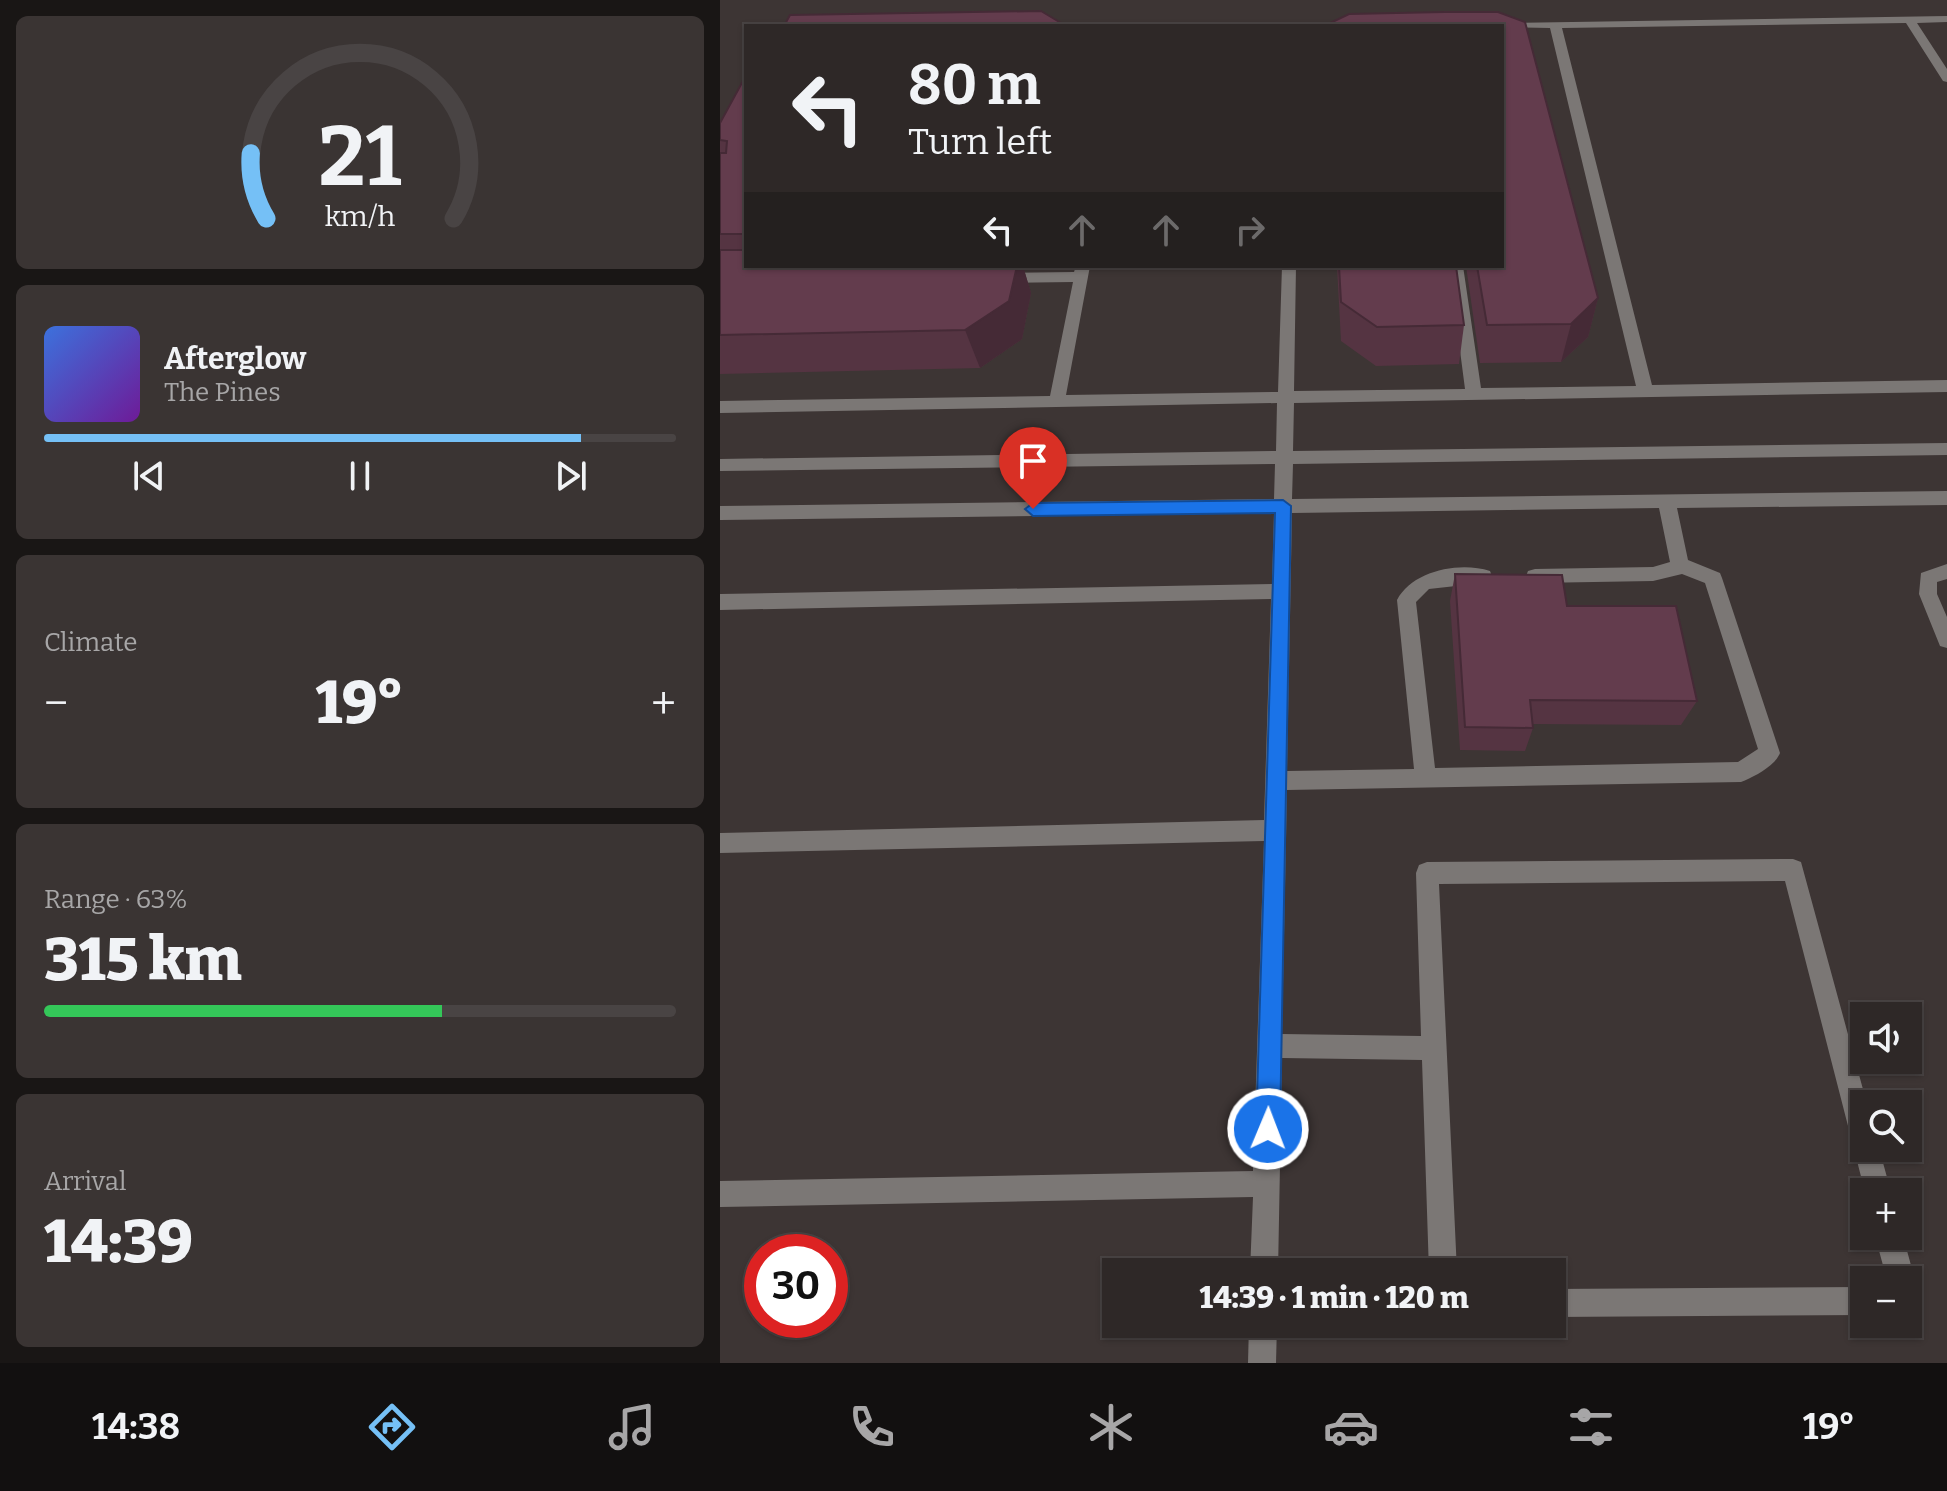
<!DOCTYPE html>
<html lang="en">
<head>
<meta charset="utf-8">
<style>
  :root { --surface:#2e2827; --page:#3a3433; --text:#f1f3f6; --muted:#a7a6a7; --line:#494444; --accent:#75c0f6 }
  body { margin:0; font-family:Bitter,serif; background:var(--page); color:var(--text); height:100vh; display:flex; flex-direction:column; font-size:30px; white-space:nowrap }
  * { box-sizing:border-box; margin:0 }
  p { font-size:26px; color:var(--muted) }
  .icon { flex:none; width:44px; height:44px; fill:none; stroke:currentColor; stroke-width:2; stroke-linecap:round; stroke-linejoin:round }
  .map { position:relative; flex:1; overflow:hidden }
  .sheet { display:flex; flex-direction:column; gap:16px; padding:16px; background:#191615; width:720px }
  .sheet>* { flex:none }
  .banner { position:absolute; left:24px; top:24px; width:760px; height:244px; border-radius:0px; box-shadow:0 2px 6px #0004,0 0 0 2px var(--line); background:#2e2827; color:var(--text); overflow:hidden }
  .buttons { position:absolute; left:1130px; top:1002px; display:grid; gap:16px }
  .buttons a { display:grid; place-items:center; width:72px; height:72px; border-radius:0px; background:var(--surface); box-shadow:0 2px 6px #0004,0 0 0 2px var(--line); font-size:40px }
  .speed { position:absolute; left:24px; top:1234px; display:flex; gap:16px; font-size:40px; font-weight:700; text-align:center }
  .speed>* { display:grid; place-content:center; width:104px; height:104px; border-radius:50%; background:var(--surface); box-shadow:0 2px 6px #0004,0 0 0 2px var(--line); line-height:1 }
  .speed .limit { border:12px solid #d22; background:#fff; color:#111 }
  .pin { position:absolute; display:grid; place-items:center; width:68px; height:68px; color:#fff; margin:-82px -34px; border-radius:50% 50% 50% 0; rotate:-45deg; box-shadow:0 0 8px #0007 }
  .pin .icon { rotate:45deg }
  .me { position:absolute; width:88px; margin:-44px; rotate:1deg; stroke-linejoin:round; filter:drop-shadow(0 0 6px #0008) }
  .turn { display:flex; align-items:center; gap:28px; height:168px; padding:0 32px; font-size:36px }
  .turn .icon { width:104px; height:104px; stroke-width:2.5 }
  .turn b { display:block; font-size:56px; line-height:68px }
  .lanes { display:flex; align-items:center; height:76px; padding:0 32px; background:#0003; justify-content:center; gap:40px; direction:ltr }
  .lanes .off { opacity:.35 }
  .big { font-size:60px; font-weight:800; line-height:1.1 }
  .sheet .tile { flex:1; display:flex; flex-direction:column; justify-content:center; gap:12px; min-width:0; padding:0 28px; border-radius:12px; background:var(--page) }
  .sheet .dial { align-items:center; gap:0 }
  .dial svg { height:208px; overflow:visible; fill:none; stroke:var(--line); stroke-width:7; stroke-linecap:round; text-anchor:middle }
  .dial text { fill:var(--text); stroke:none }
  .song { display:flex; align-items:center; gap:24px }
  .cover { width:96px; height:96px; border-radius:12px; background:linear-gradient(135deg,hsl(220 70% 55%),hsl(280 70% 35%)) }
  .played { height:8px; border-radius:4px; background:linear-gradient(90deg,var(--accent) 85%,var(--line) 85%) }
  .keys { display:flex; justify-content:space-around; direction:ltr }
  .heat { display:flex; justify-content:space-between; align-items:center; font-size:44px; direction:ltr }
  .charge { height:12px; border-radius:6px; background:linear-gradient(90deg,#34c759 63%,var(--line) 0) }
  .trip { position:absolute; left:382px; top:1258px; width:464px; height:80px; border-radius:0px; background:var(--surface); box-shadow:0 2px 6px #0004,0 0 0 2px var(--line); font-weight:800; line-height:80px; text-align:center }
  .tabs { display:flex; height:128px; justify-content:space-around; align-items:center; background:#121010; color:var(--muted) }
  .tabs .icon { width:56px; height:56px }
  .tabs .active { color:var(--accent) }
  .tabs b { font-size:36px; color:var(--text) }
  main { display:flex; flex:1; min-height:0 }
  .map>svg:first-child { display:block }
  .lines { fill:none; stroke-linecap:round; stroke-linejoin:round }
  .minor { fill:#7b7775; fill-rule:evenodd }
  .wall { fill:#553442 }
  .shaded-wall { fill:#452a36 }
  .building { fill:#633c4d; stroke:#452a36; stroke-width:2 }
  .route { fill:#1a73e8; stroke:#114b97; stroke-width:2 }
</style>
</head>
<body>
<main>
<section class="sheet">
<div class="tile dial"><svg viewBox="0 0 100 80">
<path d="M14 69A42 42 0 1 1 86 69"/>
<path d="M14 69A42 42 0 0 1 8 44" stroke="#75c0f6"/>
<text x="50" y="56" font-size="32" font-weight="700">21</text>
<text x="50" y="72" font-size="11">km/h</text>
</svg></div>
<div class="tile">
<div class="song"><i class="cover"></i><div><b>Afterglow</b><p>The Pines</p></div></div>
<div class="played"></div>
<div class="keys"><svg class="icon" aria-label="previous" viewBox="0 0 24 24"><path d="M18 5L8 12l10 7zM5 5v14"/></svg><svg class="icon" aria-label="pause" viewBox="0 0 24 24"><path d="M8 5v14M16 5v14"/></svg><svg class="icon" aria-label="next" viewBox="0 0 24 24"><path d="M6 5l10 7-10 7zM19 5v14"/></svg></div>
</div>
<div class="tile"><p>Climate</p>
<div class="heat"><a>−</a><b class="big">19°</b><a>+</a></div>
</div>
<div class="tile"><p>Range · 63%</p><b class="big">315 km</b><div class="charge"></div></div>
<div class="tile"><p>Arrival</p><b class="big">14:39</b></div>
</section>
<div class="map">
<svg width="1227" height="1363" viewBox="0 0 1227 1363">
  <rect width="100%" height="100%" fill="#3d3534"/>
  <g class="lines">
    <g class="minor">
      <path d="M1227,16V22L1197,23L1227,69V82L1223,81L1186,23L842,28L932,385L1227,380V392L574,403L573,451L1227,443V455L573,464L572,499L1227,491V505L957,508L968,560L1000,573L1002,578L1060,753C1055,766 1034,777 1021,782L567,790L562,1034L701,1036L696,873L699,865L707,862L1073,859L1081,862L1147,1104H1144V1148H1159L1171,1192H1145L1065,881L719,884L737,1272H709L702,1060L562,1058L558,1272H530L533,1197L0,1207V1181L533,1171L544,841L0,853V833L544,820L551,599L0,610V594L552,584L554,513L0,520V506L554,499L555,464L0,471V459L556,451L557,403L0,413V401L330,396L353,282L281,283L274,278L281,273L354,272L356,266H370L346,395L558,392L562,266H576L574,391L745,389L729,266H743L761,388L916,386L830,28L718,26L720,24ZM939,508L950,562L933,567L815,569L808,571L806,576L808,581L815,583L933,581L962,574L985,583L1038,749L1018,762L715,768L696,602L709,589L763,583L770,581L772,576L770,571C739,561 692,571 677,600L694,769L567,771L572,513Z"/>
      <polygon points="1227,564 1227,579 1217,582 1217,594 1227,617 1227,648 1220,646 1199,594 1201,573"/>
      <polygon points="1155,1236 1183,1236 1195,1280 1191,1290 1188,1291 1188,1280 1167,1280"/>
      <polygon points="1144,1287 1144,1315 832,1317 832,1289"/>
      <polygon points="529,1324 557,1324 556,1363 528,1363"/>
    </g>
  </g>
  <g class="wall">
    <polygon points="26,79 26,266 311,266 311,269 304,270 311,293 302,339 260,368 0,374 0,123"/>
    <polygon points="617,266 736,266 744,325 739,364 656,366 621,341"/>
    <polygon points="746,266 782,266 878,298 868,337 841,362 760,363"/>
    <polygon points="735,574 847,606 977,701 961,725 813,724 813,728 805,751 740,750 730,601"/>
  </g>
  <g class="shaded-wall">
    <polygon points="296,266 303,266 311,293 302,339 260,368 245,330"/>
    <polygon points="878,298 868,337 841,362 851,324"/>
  </g>
  <g class="building">
    <polygon points="321,11 346,26 64,26 70,15"/>
    <polygon points="724,12 778,12 805,22 878,298 851,324 767,325 757,266 782,266 782,26 606,26 606,25 629,14"/>
    <polygon points="24,79 26,79 26,234 0,234 0,153 6,153 7,141 0,140 0,123"/>
    <polygon points="0,250 26,250 26,266 297,266 289,301 245,330 0,335"/>
    <polygon points="619,266 736,266 744,325 657,327 621,302"/>
    <polygon points="735,574 842,575 847,606 956,606 977,701 810,700 813,728 745,727"/>
  </g>
  <polygon class="route" points="563,500 571,506 560,1129 556,1137 548,1141 540,1137 536,1129 555,513 313,516 305,509 313,503"/>
</svg>
<div class="buttons">
<a><svg class="icon" aria-label="sound" viewBox="0 0 24 24"><path d="M4 9h4l5-4v14l-5-4H4zM17 9q2 3 0 6"/></svg></a>
<a><svg class="icon" aria-label="search" viewBox="0 0 24 24"><circle cx="10" cy="10" r="6"/><path d="M15 15l6 6"/></svg></a>
<a>+</a>
<a>−</a>
</div>
<div class="speed"><div class="limit">30</div></div>
<div class="pin" style="left:313px;top:509px;background:#d93025"><svg class="icon" aria-label="arrive" viewBox="0 0 24 24"><path d="M6 21V4h12l-3 4 3 4H6"/></svg></div>
<svg class="me" style="left:548px;top:1129px" viewBox="-20 -20 40 40"><circle r="17" fill="#1a73e8" stroke="#fff" stroke-width="3"/><path d="M0-11L8 9 0 5-8 9z" fill="#fff"/></svg>
<div class="trip">14:39 · 1 min · 120 m</div>
<div class="banner">
<div class="turn"><svg class="icon" aria-label="left" viewBox="0 0 24 24"><path d="M17 20v-9H6M10 6l-5 5 5 5"/></svg><div><b>80 m</b>Turn left</div></div>
<div class="lanes"><svg class="icon" aria-label="left" viewBox="0 0 24 24"><path d="M17 20v-9H6M10 6l-5 5 5 5"/></svg><svg class="icon off" aria-label="ahead" viewBox="0 0 24 24"><path d="M12 20V5M6 11l6-6 6 6"/></svg><svg class="icon off" aria-label="ahead" viewBox="0 0 24 24"><path d="M12 20V5M6 11l6-6 6 6"/></svg><svg class="icon off" aria-label="right" viewBox="0 0 24 24"><path d="M7 20v-9h11M14 6l5 5-5 5"/></svg></div>
</div>
</div>
</main>
<nav class="tabs">
<b>14:38</b>
<svg class="icon active" aria-label="directions" viewBox="0 0 24 24"><path d="M12 3l9 9-9 9-9-9zM9 14v-3h6M13 9l2 2-2 2"/></svg>
<svg class="icon" aria-label="music" viewBox="0 0 24 24"><path d="M9 18V5l10-2v13"/><circle cx="6" cy="18" r="3"/><circle cx="16" cy="16" r="3"/></svg>
<svg class="icon" aria-label="phone" viewBox="0 0 24 24"><path d="M5 4h4l2 5-3 2q2 4 5 5l2-3 5 2v4C11 20 4 13 5 4z"/></svg>
<svg class="icon" aria-label="climate" viewBox="0 0 24 24"><path d="M12 3v18M4 7l16 10M4 17L20 7"/></svg>
<svg class="icon" aria-label="car" viewBox="0 0 24 24"><path d="M5 17H2v-5l4-1 3-4h7l3 4 3 1v5h-3M9 17h6M6 11h13"/><circle cx="7" cy="17" r="2"/><circle cx="17" cy="17" r="2"/></svg>
<svg class="icon" aria-label="filters" viewBox="0 0 24 24"><path d="M4 7h16M4 17h16"/><circle cx="9" cy="7" r="2"/><circle cx="15" cy="17" r="2"/></svg>
<b>19°</b>
</nav>
</body>
</html>
